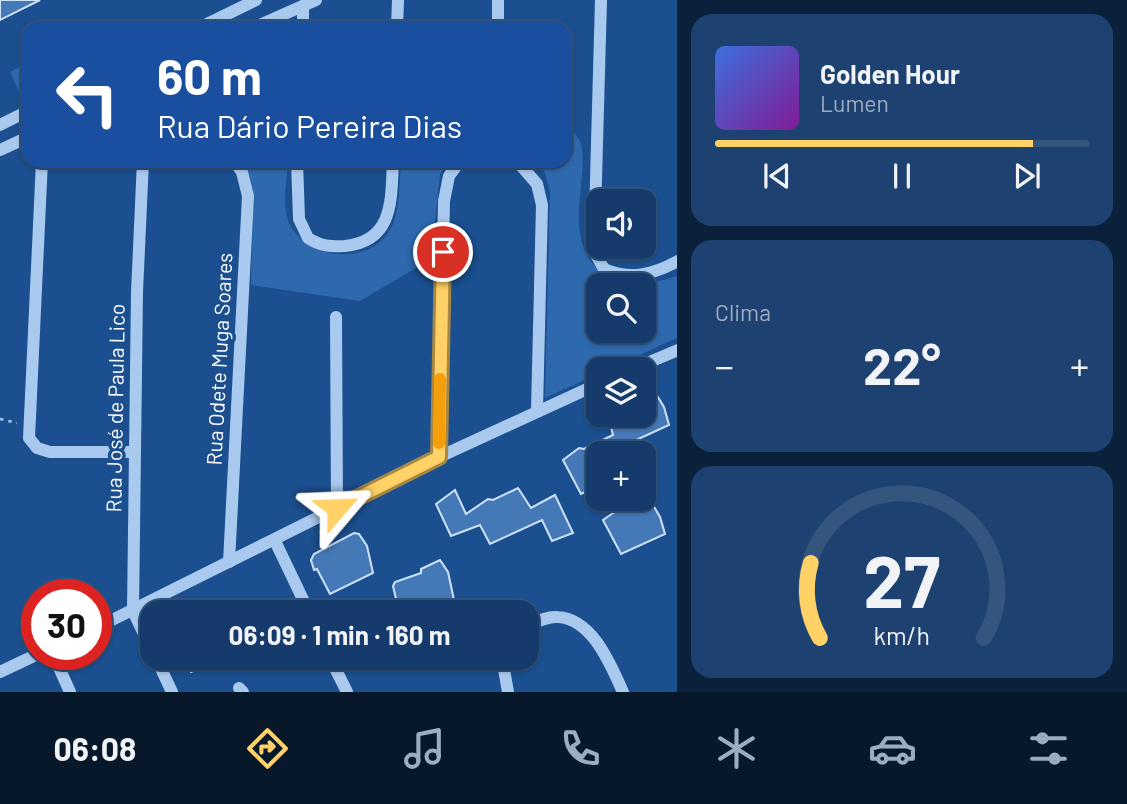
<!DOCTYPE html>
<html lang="pt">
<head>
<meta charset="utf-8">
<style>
  :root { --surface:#143b6b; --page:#1d4271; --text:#f1f3f6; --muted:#9dadc1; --line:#33557e; --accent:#ffd166 }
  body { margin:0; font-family:Barlow,sans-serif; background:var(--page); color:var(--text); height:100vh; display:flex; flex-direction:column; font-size:26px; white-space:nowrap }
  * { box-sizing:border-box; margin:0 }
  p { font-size:23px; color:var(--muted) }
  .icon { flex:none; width:38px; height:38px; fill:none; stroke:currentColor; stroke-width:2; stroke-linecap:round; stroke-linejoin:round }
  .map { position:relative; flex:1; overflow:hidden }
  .details { display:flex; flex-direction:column; gap:14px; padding:14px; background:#0b203b; width:450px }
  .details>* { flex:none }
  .banner { position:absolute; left:21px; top:21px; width:551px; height:147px; border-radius:21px; box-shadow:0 2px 5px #0004,0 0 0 2px var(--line); background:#1a4fa0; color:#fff; overflow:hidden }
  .tools { position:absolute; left:586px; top:189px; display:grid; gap:14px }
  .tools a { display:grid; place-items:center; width:70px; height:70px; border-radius:14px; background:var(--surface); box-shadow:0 2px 5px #0004,0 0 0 2px var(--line); font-size:35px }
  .speed { position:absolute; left:21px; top:579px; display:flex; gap:14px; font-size:35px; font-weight:700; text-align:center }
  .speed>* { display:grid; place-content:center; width:91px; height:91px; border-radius:50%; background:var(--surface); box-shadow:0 2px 5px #0004,0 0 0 2px var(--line); line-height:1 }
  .speed .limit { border:10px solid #d22; background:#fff; color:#111 }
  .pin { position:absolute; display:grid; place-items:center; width:60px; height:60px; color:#fff; margin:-30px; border:4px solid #fff; border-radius:50%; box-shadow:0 2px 7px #0007 }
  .me { position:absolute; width:77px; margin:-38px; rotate:64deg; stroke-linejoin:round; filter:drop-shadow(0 0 5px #0008) }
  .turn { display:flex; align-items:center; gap:24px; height:147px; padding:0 21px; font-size:32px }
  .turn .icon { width:91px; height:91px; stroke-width:2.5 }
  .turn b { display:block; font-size:49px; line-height:60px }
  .big { font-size:52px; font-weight:700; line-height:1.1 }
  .details .card { flex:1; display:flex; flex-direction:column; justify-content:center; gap:10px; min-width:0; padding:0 24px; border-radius:21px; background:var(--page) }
  .details .dial { align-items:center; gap:0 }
  .dial svg { height:182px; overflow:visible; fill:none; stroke:var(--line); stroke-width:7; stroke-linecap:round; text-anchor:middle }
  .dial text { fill:var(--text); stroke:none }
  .song { display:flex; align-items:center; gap:21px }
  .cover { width:84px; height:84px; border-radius:10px; background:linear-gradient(135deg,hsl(220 70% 55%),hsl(290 70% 35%)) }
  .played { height:7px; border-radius:4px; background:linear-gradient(90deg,var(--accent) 85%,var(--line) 85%) }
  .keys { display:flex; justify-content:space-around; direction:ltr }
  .heat { display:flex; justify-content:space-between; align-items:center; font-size:38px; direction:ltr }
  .trip { position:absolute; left:140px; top:600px; width:399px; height:70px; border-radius:21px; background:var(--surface); box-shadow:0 2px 5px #0004,0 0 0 2px var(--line); font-weight:700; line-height:70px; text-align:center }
  .menu { display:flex; height:112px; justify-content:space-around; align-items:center; background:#08182b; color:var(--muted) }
  .menu .icon { width:49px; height:49px }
  .menu .active { color:var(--accent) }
  .menu b { font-size:32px; color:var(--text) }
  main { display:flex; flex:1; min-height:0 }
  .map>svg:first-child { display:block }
  .green { fill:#2e69ad; fill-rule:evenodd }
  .building { fill:#4478b7; stroke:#cfe3fa; stroke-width:2 }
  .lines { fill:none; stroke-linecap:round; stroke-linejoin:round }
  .path { stroke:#a9c9ee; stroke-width:2.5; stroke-dasharray:3.5 5; stroke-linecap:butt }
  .minor { stroke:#a9c9ee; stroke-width:12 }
  .route-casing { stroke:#a68842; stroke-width:18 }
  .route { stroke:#ffd166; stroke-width:12 }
  .slow { stroke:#f59e0b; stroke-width:12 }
  .labels { text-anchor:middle; stroke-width:7; stroke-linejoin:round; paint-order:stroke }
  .street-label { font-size:21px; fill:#fff; stroke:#1b4f8f }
</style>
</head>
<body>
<main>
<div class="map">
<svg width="678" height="692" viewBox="0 0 678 692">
  <rect width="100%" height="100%" fill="#1b4f8f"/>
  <g class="green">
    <polygon points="28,63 28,88 19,92 10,72"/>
    <path d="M565,122C570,128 579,137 581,144C586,164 577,204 579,226C584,283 632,291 678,276L677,338L609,369H598V374L545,398L550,193L545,173L537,161H565ZM598,285H644V331H598Z"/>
    <path d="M245,161H288C287,180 281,207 290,225C309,260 369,266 390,230C401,211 399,183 401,161H449L440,174L431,259L360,301L251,285L253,189Z"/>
  </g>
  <g class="building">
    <polygon points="0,0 40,0 0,20"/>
    <polygon points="653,389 664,407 669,425 608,453 598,453 598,486 581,494 563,460 579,448 584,449 613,435 608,415 644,415 644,393"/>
    <polygon points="518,488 531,508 555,495 573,533 552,541 542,520 490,544 480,525 451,536 436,504 455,490 466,514 488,499 493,500"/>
    <polygon points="649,498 660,517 665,534 621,554 603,520 619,509 624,510"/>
    <polygon points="354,533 359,534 367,546 373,573 330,594 317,569 314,570 311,560 314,554"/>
    <polygon points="440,560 448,572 454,600 429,612 383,612 397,603 393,586 395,582 421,573 421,569"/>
    <polygon points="184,658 226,658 226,659 191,672"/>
    <polygon points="358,658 391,658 365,670"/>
  </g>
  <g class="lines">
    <polyline class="path" points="0,419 17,423"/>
    <g class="minor">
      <path d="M601,0L594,251L604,269C631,280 652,275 678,261"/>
      <polyline points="199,28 256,0"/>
      <polyline points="253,28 316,0"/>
      <polyline points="303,28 303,6"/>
      <polyline points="397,28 398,0"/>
      <polyline points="498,28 498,0"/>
      <polyline points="0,125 28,111"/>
      <polyline points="0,150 28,137"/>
      <polyline points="42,161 29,438 37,448 50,452 134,452"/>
      <polyline points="143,161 137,292 133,611 152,651"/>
      <path d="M297,161L299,219L308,238C320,246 331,247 345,246C394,241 391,200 393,161"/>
      <polyline points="517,161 537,184 542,205 537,410"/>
      <polyline points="336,317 337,508"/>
      <polyline points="633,369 678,350"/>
      <polyline points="439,457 444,201 449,176 460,161"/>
      <polyline points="275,541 309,612"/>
      <polyline points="229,562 248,196 242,172 234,161"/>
      <path d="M527,626C536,622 547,616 558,617C593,619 611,666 623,692"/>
      <polyline points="96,628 439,457 598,384"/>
      <polyline points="53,654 70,692"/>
      <polyline points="156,658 172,692"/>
      <polyline points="330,658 347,692"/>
      <polyline points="502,658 508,692"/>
      <polyline points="0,672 38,654"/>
      <polyline points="239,688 243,692"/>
    </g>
  </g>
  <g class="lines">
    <g class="route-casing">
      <polyline id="route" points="337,508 439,457 443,252"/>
    </g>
    <use href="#route" class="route"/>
    <polyline class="slow" points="439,443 440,379"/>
  </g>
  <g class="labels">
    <g class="street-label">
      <text transform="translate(220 359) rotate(-87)" y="7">Rua Odete Muga Soares</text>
      <text transform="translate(116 408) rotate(-89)" y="7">Rua José de Paula Lico</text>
    </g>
  </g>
</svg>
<div class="tools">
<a><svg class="icon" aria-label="sound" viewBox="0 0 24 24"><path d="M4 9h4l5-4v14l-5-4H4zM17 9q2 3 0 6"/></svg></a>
<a><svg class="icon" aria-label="search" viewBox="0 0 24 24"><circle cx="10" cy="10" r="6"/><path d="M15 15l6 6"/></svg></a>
<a><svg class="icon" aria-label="layers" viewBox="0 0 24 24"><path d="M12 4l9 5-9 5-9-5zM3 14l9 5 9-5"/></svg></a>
<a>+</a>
</div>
<div class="speed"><div class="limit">30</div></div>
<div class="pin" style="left:443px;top:252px;background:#d93025"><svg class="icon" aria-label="arrive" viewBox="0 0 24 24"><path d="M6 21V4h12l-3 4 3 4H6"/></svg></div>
<svg class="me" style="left:337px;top:508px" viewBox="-20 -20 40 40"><path d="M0-17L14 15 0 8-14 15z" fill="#ffd166" stroke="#fff" stroke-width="4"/></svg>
<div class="trip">06:09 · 1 min · 160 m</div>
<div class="banner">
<div class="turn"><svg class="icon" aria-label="left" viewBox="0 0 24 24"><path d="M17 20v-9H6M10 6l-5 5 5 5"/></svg><div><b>60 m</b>Rua Dário Pereira Dias</div></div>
</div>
</div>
<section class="details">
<div class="card">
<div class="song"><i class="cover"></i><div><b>Golden Hour</b><p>Lumen</p></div></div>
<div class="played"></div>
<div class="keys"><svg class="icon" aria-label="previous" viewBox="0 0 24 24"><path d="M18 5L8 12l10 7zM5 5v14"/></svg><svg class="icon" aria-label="pause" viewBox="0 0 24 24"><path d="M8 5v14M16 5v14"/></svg><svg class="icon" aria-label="next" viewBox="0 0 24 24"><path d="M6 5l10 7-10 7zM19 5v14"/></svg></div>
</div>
<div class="card"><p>Clima</p>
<div class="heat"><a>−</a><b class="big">22°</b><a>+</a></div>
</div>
<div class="card dial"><svg viewBox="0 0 100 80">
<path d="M14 69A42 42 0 1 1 86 69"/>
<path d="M14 69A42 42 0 0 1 10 36" stroke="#ffd166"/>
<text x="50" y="56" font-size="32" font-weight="700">27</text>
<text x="50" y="72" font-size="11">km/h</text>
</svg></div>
</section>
</main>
<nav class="menu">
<b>06:08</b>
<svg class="icon active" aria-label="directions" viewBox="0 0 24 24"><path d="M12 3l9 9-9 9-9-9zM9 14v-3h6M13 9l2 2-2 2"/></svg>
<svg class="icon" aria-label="music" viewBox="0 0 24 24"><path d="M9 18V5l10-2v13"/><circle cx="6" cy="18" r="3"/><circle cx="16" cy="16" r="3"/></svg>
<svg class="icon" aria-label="phone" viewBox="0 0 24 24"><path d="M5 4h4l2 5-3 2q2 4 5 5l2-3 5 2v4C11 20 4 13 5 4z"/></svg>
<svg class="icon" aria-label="climate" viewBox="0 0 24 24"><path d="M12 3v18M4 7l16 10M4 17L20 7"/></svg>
<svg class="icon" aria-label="car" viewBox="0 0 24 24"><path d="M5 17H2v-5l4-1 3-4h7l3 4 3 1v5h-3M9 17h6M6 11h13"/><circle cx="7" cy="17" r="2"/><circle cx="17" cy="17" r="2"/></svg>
<svg class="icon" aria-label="filters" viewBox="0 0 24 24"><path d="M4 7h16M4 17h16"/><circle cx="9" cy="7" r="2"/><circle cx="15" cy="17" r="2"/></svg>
</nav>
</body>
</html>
